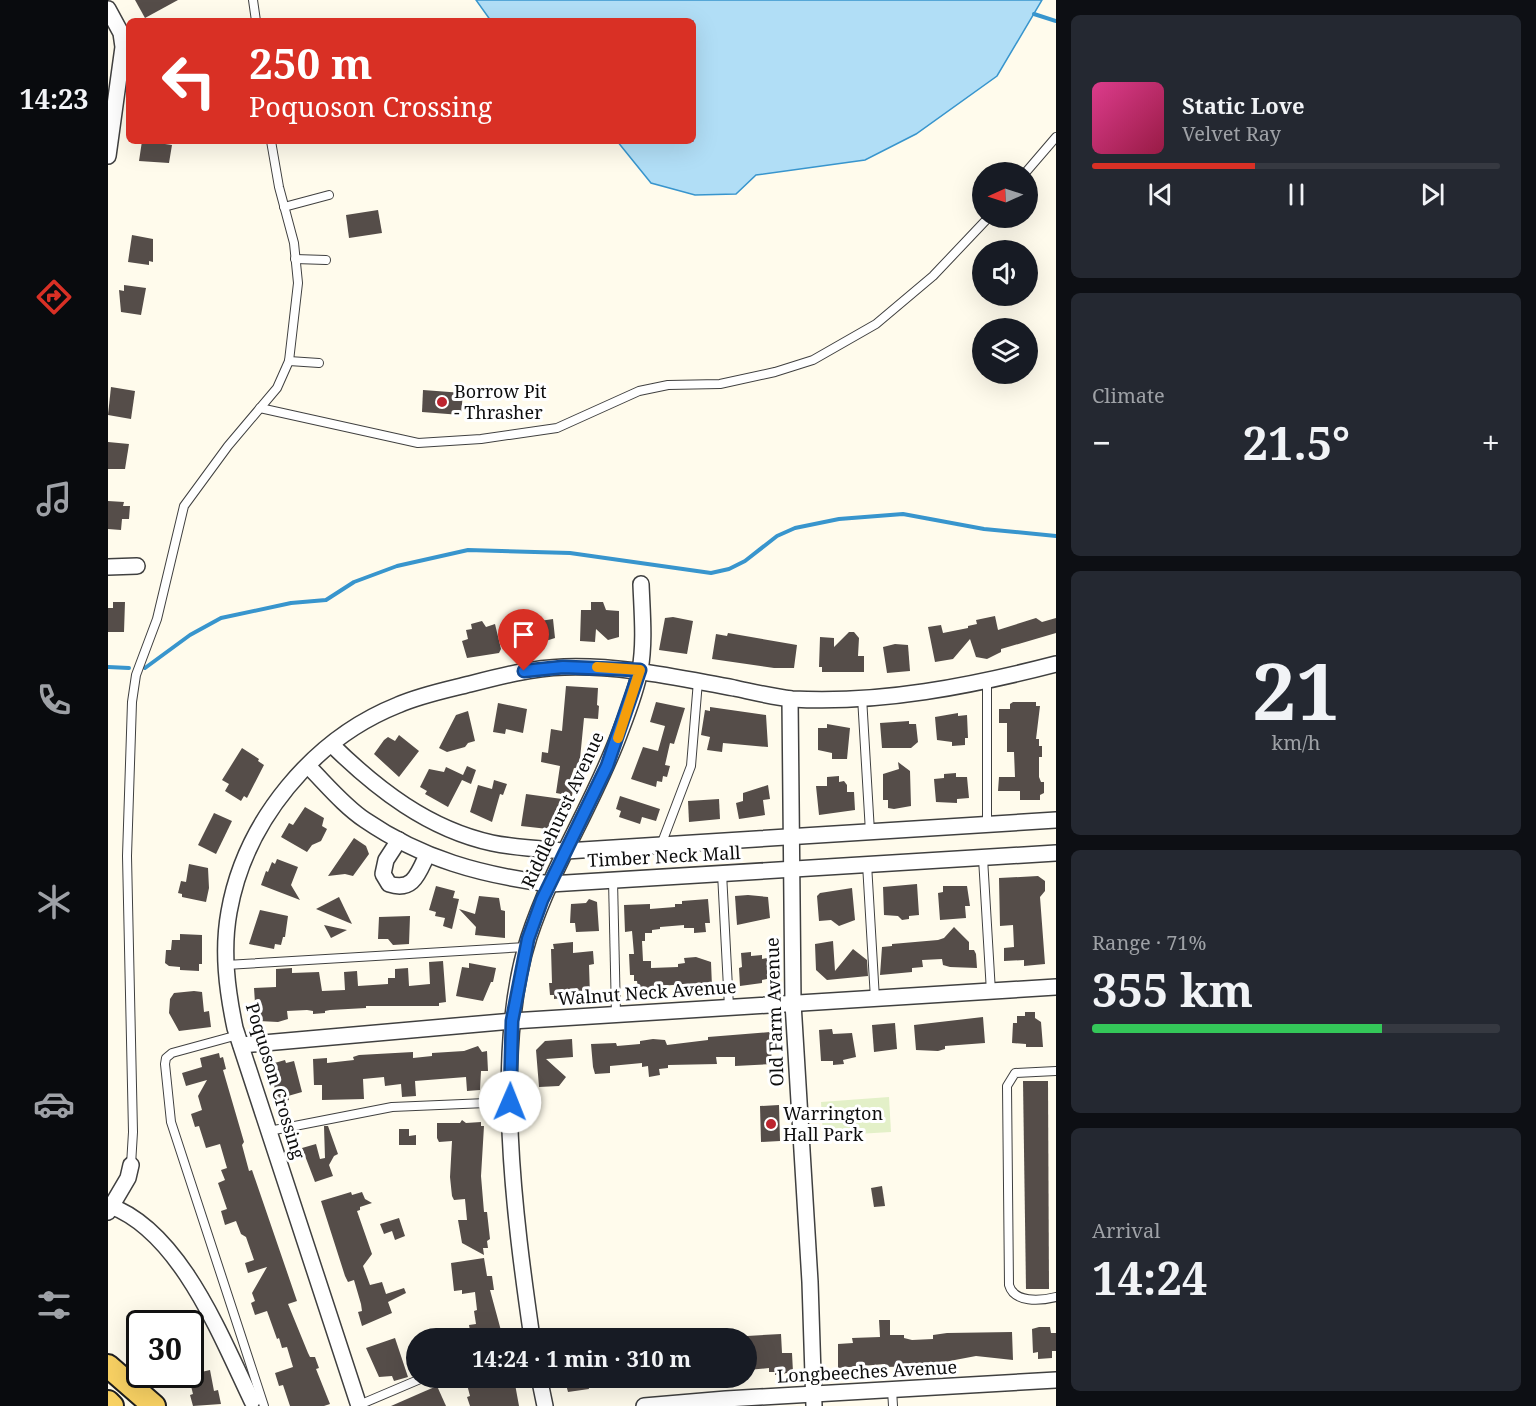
<!DOCTYPE html>
<html lang="en">
<head>
<meta charset="utf-8">
<style>
  :root { --surface:#171b24; --page:#242831; --text:#f1f3f6; --muted:#9ea1a6; --line:#363941; --accent:#d93025 }
  body { margin:0; font-family:"Noto Serif",serif; background:var(--page); color:var(--text); height:100vh; display:flex; flex-direction:column; font-size:22px; white-space:nowrap }
  * { box-sizing:border-box; margin:0 }
  p { font-size:20px; color:var(--muted) }
  .icon { flex:none; width:33px; height:33px; fill:none; stroke:currentColor; stroke-width:2; stroke-linecap:round; stroke-linejoin:round }
  .map { position:relative; flex:1; overflow:hidden }
  .panel { display:flex; flex-direction:column; gap:15px; padding:15px; background:#0d0f14; width:480px }
  .panel>* { flex:none }
  .banner { position:absolute; left:18px; top:18px; width:570px; height:126px; border-radius:9px; box-shadow:0 6px 24px #0002; background:#d93025; color:#fff; overflow:hidden }
  .needle { width:39px; rotate:267deg }
  .tools { position:absolute; left:864px; top:162px; display:grid; gap:12px }
  .tools a { display:grid; place-items:center; width:66px; height:66px; border-radius:50%; background:var(--surface); box-shadow:0 6px 24px #0002; font-size:30px }
  .speed { position:absolute; left:18px; top:1310px; display:flex; gap:12px; font-size:30px; font-weight:700; text-align:center }
  .speed>* { display:grid; place-content:center; width:78px; height:78px; border-radius:50%; background:var(--surface); box-shadow:0 6px 24px #0002; line-height:1 }
  .speed .limit { border:3px solid #111; border-radius:9px; background:#fff; color:#111 }
  .pin { position:absolute; display:grid; place-items:center; width:51px; height:51px; color:#fff; margin:-62px -26px; border-radius:50% 50% 50% 0; rotate:-45deg; box-shadow:0 0 6px #0007 }
  .pin .icon { rotate:45deg }
  .me { position:absolute; width:66px; margin:-33px; rotate:1deg; stroke-linejoin:round; filter:drop-shadow(0 0 4px #0008) }
  .turn { display:flex; align-items:center; gap:21px; height:126px; padding:0 24px; font-size:27px }
  .turn .icon { width:78px; height:78px; stroke-width:2.5 }
  .turn b { display:block; font-size:42px; line-height:51px }
  .big { font-size:45px; font-weight:700; line-height:1.1 }
  .panel .tile { flex:1; display:flex; flex-direction:column; justify-content:center; gap:9px; min-width:0; padding:0 21px; border-radius:9px; background:var(--page) }
  .panel .dial { align-items:center; gap:0 }
  .dial b { font-size:78px; line-height:1 }
  .song { display:flex; align-items:center; gap:18px }
  .cover { width:72px; height:72px; border-radius:9px; background:linear-gradient(135deg,hsl(330 70% 55%),hsl(340 70% 35%)) }
  .played { height:6px; border-radius:3px; background:linear-gradient(90deg,var(--accent) 40%,var(--line) 40%) }
  .keys { display:flex; justify-content:space-around; direction:ltr }
  .heat { display:flex; justify-content:space-between; align-items:center; font-size:33px; direction:ltr }
  .charge { height:9px; border-radius:4px; background:linear-gradient(90deg,#34c759 71%,var(--line) 0) }
  .trip { position:absolute; left:298px; top:1328px; width:351px; height:60px; border-radius:30px; background:var(--surface); box-shadow:0 6px 24px #0002; font-weight:700; line-height:60px; text-align:center }
  main { display:flex; flex:1; min-height:0 }
  .tab-bar { display:flex; flex-direction:column; width:108px; justify-content:space-around; align-items:center; background:#090b0e; color:var(--muted) }
  .tab-bar .icon { width:42px; height:42px }
  .tab-bar .active { color:var(--accent) }
  .tab-bar b { font-size:27px; color:var(--text) }
  .map>svg:first-child { display:block }
  .pitch { fill:#e3f0c8 }
  .water { fill:#b1def6; stroke:#3895cd; stroke-width:1.5 }
  .lines { fill:none; stroke-linecap:round; stroke-linejoin:round }
  .stream { stroke:#3895cd; stroke-width:4 }
  .building { fill:#554d49 }
  .lane-casing { stroke:#404040; stroke-width:10 }
  .street-casing { stroke:#404040; stroke-width:18 }
  .primary-casing { stroke:#1e1e1e; stroke-width:26 }
  .lane { stroke:#fff; stroke-width:8 }
  .street { stroke:#fff; stroke-width:15 }
  .primary { stroke:#f8d163; stroke-width:22 }
  .route-casing { stroke:#114b97; stroke-width:15 }
  .route { stroke:#1a73e8; stroke-width:10 }
  .slow { stroke:#f59e0b; stroke-width:10 }
  .poi-dot { fill:#bc252f; stroke:#fff; stroke-width:2 }
  .labels { text-anchor:middle; stroke-width:6; stroke-linejoin:round; paint-order:stroke }
  .poi-label { font-size:18px; fill:#0d0d0d; stroke:#fff; text-anchor:start }
  .street-label { font-size:18px; fill:#0d0d0d; stroke:#fff }
</style>
</head>
<body>
<main>
<nav class="tab-bar">
<b>14:23</b>
<svg class="icon active" aria-label="directions" viewBox="0 0 24 24"><path d="M12 3l9 9-9 9-9-9zM9 14v-3h6M13 9l2 2-2 2"/></svg>
<svg class="icon" aria-label="music" viewBox="0 0 24 24"><path d="M9 18V5l10-2v13"/><circle cx="6" cy="18" r="3"/><circle cx="16" cy="16" r="3"/></svg>
<svg class="icon" aria-label="phone" viewBox="0 0 24 24"><path d="M5 4h4l2 5-3 2q2 4 5 5l2-3 5 2v4C11 20 4 13 5 4z"/></svg>
<svg class="icon" aria-label="climate" viewBox="0 0 24 24"><path d="M12 3v18M4 7l16 10M4 17L20 7"/></svg>
<svg class="icon" aria-label="car" viewBox="0 0 24 24"><path d="M5 17H2v-5l4-1 3-4h7l3 4 3 1v5h-3M9 17h6M6 11h13"/><circle cx="7" cy="17" r="2"/><circle cx="17" cy="17" r="2"/></svg>
<svg class="icon" aria-label="filters" viewBox="0 0 24 24"><path d="M4 7h16M4 17h16"/><circle cx="9" cy="7" r="2"/><circle cx="15" cy="17" r="2"/></svg>
</nav>
<div class="map">
<svg width="948" height="1406" viewBox="0 0 948 1406">
  <rect width="100%" height="100%" fill="#fffbec"/>
  <polygon class="pitch" points="781,1097 783,1132 715,1136 713,1102"/>
  <polygon class="water" points="368,0 934,0 889,76 808,134 757,160 648,175 628,194 587,195 543,183 509,141 585,141 585,21 383,21"/>
  <g class="lines">
    <g class="stream">
      <polyline points="926,14 948,21"/>
      <polyline points="0,667 21,668"/>
      <polyline points="37,668 82,635 113,618 183,603 218,600 246,582 289,566 360,550 462,553 603,573 621,569 637,561 669,536 687,528 731,519 795,514 876,529 948,536"/>
    </g>
  </g>
  <g class="building">
    <polygon points="27,0 70,0 37,18"/>
    <polygon points="34,141 57,141 57,144 64,145 61,163 31,161"/>
    <polygon points="270,210 274,233 241,238 238,215"/>
    <polygon points="24,235 45,239 45,262 41,261 41,265 20,262"/>
    <polygon points="16,285 38,288 33,315 13,312 11,290 16,291"/>
    <polygon points="3,387 27,391 23,419 0,415"/>
    <polygon points="315,390 355,393 353,415 314,412"/>
    <polygon points="0,442 21,444 17,469 0,469"/>
    <polygon points="0,501 16,502 15,506 22,506 21,519 14,519 13,530 0,529"/>
    <polygon points="5,602 17,602 16,632 0,632 0,608 5,608"/>
    <polygon points="483,602 495,602 498,610 511,611 511,637 500,640 488,629 487,642 472,641 473,610 483,610"/>
    <polygon points="431,616 432,621 445,619 447,638 416,648 412,624 422,622 422,617"/>
    <polygon points="887,616 890,630 928,618 934,622 948,618 948,633 893,649 893,652 879,659 868,657 862,639 845,659 827,662 820,627 833,625 835,633 860,628 860,626 869,624 868,620"/>
    <polygon points="565,617 585,621 579,654 551,650 557,618"/>
    <polygon points="374,621 378,627 387,624 393,649 391,653 359,658 354,641 360,639 358,630 364,629 363,624"/>
    <polygon points="741,632 746,632 751,638 750,656 756,656 756,672 714,672 714,667 711,667 712,637 726,638 726,647"/>
    <polygon points="620,633 689,645 686,668 666,668 604,659 608,634 619,636"/>
    <polygon points="787,644 800,645 802,671 779,673 775,647"/>
    <polygon points="458,686 490,688 489,705 491,706 490,719 476,718 471,769 466,768 462,780 466,781 464,796 448,793 452,766 433,762 434,752 440,753 443,729 454,731"/>
    <polygon points="548,702 577,708 566,744 562,743 557,765 562,766 559,777 555,776 554,782 549,781 548,787 523,779 535,747 550,751 557,726 542,722"/>
    <polygon points="905,702 928,702 928,706 932,706 928,739 931,739 931,746 934,746 934,757 931,757 931,777 933,782 936,782 936,793 932,795 932,800 912,800 912,791 890,791 891,777 907,777 906,752 899,752 899,723 891,723 891,709 902,709 902,704"/>
    <polygon points="390,703 419,709 415,733 398,729 397,734 385,732"/>
    <polygon points="602,707 658,715 660,747 615,743 614,752 599,750 602,737 593,735 597,710 602,711"/>
    <polygon points="360,711 367,741 360,743 357,747 339,752 331,748 348,715"/>
    <polygon points="850,713 850,716 859,715 860,738 857,738 857,745 844,746 844,742 829,740 827,717"/>
    <polygon points="801,721 801,724 808,724 810,742 803,748 774,748 772,723"/>
    <polygon points="719,724 742,728 739,759 724,759 724,753 710,750 710,728 719,728"/>
    <polygon points="291,735 311,751 291,777 266,754 276,740 280,737 287,741"/>
    <polygon points="134,748 151,759 150,761 156,765 139,798 136,796 133,801 117,791 121,784 114,780"/>
    <polygon points="790,762 802,771 803,806 786,809 780,808 780,800 775,800 775,774 791,769"/>
    <polygon points="359,766 368,770 363,784 354,780 340,807 317,794 319,791 312,787 321,769 336,772 338,767 355,775"/>
    <polygon points="848,773 848,777 859,777 861,798 849,799 849,803 828,802 826,779 836,778 836,774"/>
    <polygon points="731,776 731,782 736,781 739,785 739,792 746,792 747,810 711,815 708,786 719,786 719,777"/>
    <polygon points="386,780 399,784 395,795 392,794 384,822 362,812 370,785 384,789"/>
    <polygon points="660,785 662,799 655,800 657,815 631,819 628,803 635,801 635,793"/>
    <polygon points="418,794 454,799 449,830 413,826"/>
    <polygon points="512,796 552,809 548,821 534,817 532,824 511,817 513,811 508,809"/>
    <polygon points="611,799 612,819 581,822 580,801"/>
    <polygon points="197,807 216,818 214,826 219,829 213,841 204,845 199,852 173,837 181,823 185,825"/>
    <polygon points="106,813 124,821 108,854 90,845"/>
    <polygon points="246,838 258,846 261,854 245,876 237,874 220,876"/>
    <polygon points="169,859 190,867 183,885 192,900 153,885 158,871 160,872 164,862 167,864"/>
    <polygon points="81,864 100,868 101,888 98,902 74,897 74,894 70,893 73,881 78,882"/>
    <polygon points="930,876 937,881 937,891 932,897 937,964 916,966 916,960 896,961 896,948 906,947 905,925 892,926 891,878"/>
    <polygon points="809,884 811,915 801,916 801,919 794,920 790,916 776,915 775,887"/>
    <polygon points="328,886 347,891 345,898 351,899 344,929 335,926 337,918 327,916 328,912 321,910"/>
    <polygon points="835,886 859,886 862,906 857,906 858,918 832,920 830,893 835,892"/>
    <polygon points="744,888 747,920 731,926 723,920 711,921 709,896 712,893"/>
    <polygon points="640,895 660,897 662,918 629,925 627,896"/>
    <polygon points="371,896 391,898 393,910 397,911 397,938 367,935 368,927 351,909 367,914"/>
    <polygon points="231,897 244,924 208,909"/>
    <polygon points="481,899 489,902 491,931 468,932 467,923 462,923 463,904 478,903"/>
    <polygon points="600,899 602,923 597,923 598,932 586,933 586,928 576,928 576,925 552,927 552,929 544,930 544,933 537,933 537,941 534,941 535,961 543,961 543,968 570,967 570,964 577,963 576,958 588,957 603,962 604,987 578,987 578,984 551,986 551,990 534,992 533,987 530,988 529,981 526,981 526,975 522,975 521,954 526,954 524,931 517,932 516,905 542,904 542,909 567,907 567,904 574,904 574,901"/>
    <polygon points="152,910 180,916 177,937 175,937 173,945 167,944 166,949 141,944"/>
    <polygon points="302,916 301,944 285,945 280,939 270,939 271,917"/>
    <polygon points="216,925 239,930 223,938"/>
    <polygon points="846,927 861,942 861,950 866,950 868,954 869,968 842,967 835,965 834,959 814,960 815,967 804,968 804,972 772,975 774,947 784,946 784,944 830,940 836,938"/>
    <polygon points="72,934 94,935 94,964 91,964 91,971 72,970 72,967 61,966 57,963 58,950 63,950 64,940 72,940"/>
    <polygon points="725,941 727,971 745,949 759,960 760,976 719,980 708,970 707,944"/>
    <polygon points="465,942 465,953 485,951 486,964 481,965 482,996 446,999 446,995 442,995 441,983 444,983 443,949 446,949 445,944"/>
    <polygon points="643,952 643,956 654,955 654,959 659,958 659,979 654,980 654,983 632,986 631,968 634,967 633,953"/>
    <polygon points="335,961 338,1002 331,1003 331,1006 258,1006 258,1008 222,1010 217,1011 217,1013 205,1014 205,1011 199,1010 179,1011 180,1019 170,1022 151,1021 148,1018 146,988 168,987 168,969 184,968 184,973 211,972 214,991 237,990 236,972 249,971 250,986 280,984 280,978 287,978 287,969 300,968 301,986 322,984 321,962"/>
    <polygon points="361,963 388,968 385,982 383,982 375,1001 348,996 354,967 361,968"/>
    <polygon points="86,991 94,992 96,1012 101,1011 103,1027 71,1031 61,1013 62,999 66,993"/>
    <polygon points="917,1012 927,1012 927,1018 933,1022 935,1047 918,1047 918,1044 904,1043 905,1023 909,1023 909,1016 917,1016"/>
    <polygon points="875,1017 877,1043 837,1046 837,1049 830,1051 808,1050 806,1025"/>
    <polygon points="787,1023 789,1049 766,1052 764,1025"/>
    <polygon points="724,1029 725,1034 744,1033 748,1057 735,1060 736,1064 725,1065 725,1061 713,1061 711,1030"/>
    <polygon points="662,1032 664,1064 627,1066 627,1057 608,1057 609,1064 560,1065 560,1068 551,1069 552,1075 541,1077 540,1066 534,1067 534,1063 502,1066 502,1073 487,1074 485,1067 483,1044 508,1043 509,1046 532,1044 532,1041 545,1039 557,1040 559,1045 600,1040 600,1037"/>
    <polygon points="464,1039 465,1057 438,1059 458,1077 451,1086 431,1087 428,1050 437,1041"/>
    <polygon points="370,1046 374,1052 379,1051 380,1071 373,1071 372,1090 359,1091 358,1077 307,1081 308,1096 294,1097 293,1084 277,1086 276,1077 255,1079 256,1099 214,1100 214,1085 206,1085 205,1059 219,1058 219,1063 246,1060 245,1057 251,1055 305,1052 305,1058 324,1056 324,1053 356,1051"/>
    <polygon points="111,1053 112,1058 115,1057 118,1069 115,1070 136,1142 134,1145 141,1171 144,1170 189,1301 180,1304 200,1353 202,1357 207,1357 211,1368 208,1369 222,1404 216,1406 182,1406 175,1385 171,1386 167,1373 185,1367 179,1347 174,1348 171,1338 169,1339 159,1311 147,1315 143,1303 147,1301 144,1293 159,1267 140,1273 137,1263 146,1260 138,1237 133,1234 128,1221 117,1225 113,1211 119,1209 110,1183 117,1180 113,1170 119,1168 112,1144 98,1148 91,1126 87,1127 83,1114 94,1110 90,1096 99,1080 78,1086 74,1073 94,1067 92,1058"/>
    <polygon points="177,1060 178,1063 186,1061 194,1092 180,1096 181,1100 169,1104 163,1064"/>
    <polygon points="915,1081 940,1081 941,1289 918,1289"/>
    <polygon points="671,1105 672,1141 653,1142 652,1106"/>
    <polygon points="354,1120 358,1123 373,1122 373,1126 376,1126 373,1176 376,1212 379,1212 382,1239 379,1241 380,1248 375,1248 376,1255 354,1243 350,1220 359,1220 357,1199 346,1200 344,1196 342,1177 344,1141 331,1142 329,1138 329,1123 352,1123"/>
    <polygon points="216,1126 220,1126 230,1154 226,1156 221,1165 225,1176 207,1182 194,1148 208,1144 212,1159 217,1158"/>
    <polygon points="291,1129 301,1129 301,1136 308,1135 308,1145 291,1145"/>
    <polygon points="774,1186 777,1206 766,1207 763,1188"/>
    <polygon points="243,1192 244,1195 254,1192 257,1199 264,1203 252,1207 252,1210 249,1211 264,1254 255,1266 262,1285 274,1282 278,1294 296,1288 298,1293 280,1302 284,1313 254,1326 250,1312 254,1311 253,1304 246,1280 240,1282 237,1276 213,1201"/>
    <polygon points="291,1218 297,1236 287,1240 284,1231 276,1234 272,1224"/>
    <polygon points="376,1258 379,1276 384,1276 386,1290 382,1290 395,1338 363,1336 361,1325 368,1324 366,1311 369,1310 367,1292 354,1294 354,1290 346,1291 343,1263"/>
    <polygon points="771,1320 782,1320 782,1335 796,1335 796,1338 804,1340 825,1339 825,1335 839,1333 904,1332 905,1360 868,1356 815,1366 777,1367 777,1364 730,1368 730,1344 745,1343 744,1338 772,1337"/>
    <polygon points="931,1327 942,1327 943,1333 948,1333 948,1351 944,1351 944,1358 930,1359 930,1352 925,1353 924,1329"/>
    <polygon points="673,1334 674,1353 684,1353 685,1372 667,1375 667,1372 661,1372 661,1368 639,1370 639,1336"/>
    <polygon points="287,1338 300,1377 286,1381 284,1376 271,1377 258,1348"/>
    <polygon points="102,1370 106,1391 110,1390 113,1404 85,1406 82,1395 85,1394 83,1386 91,1385 89,1373"/>
    <polygon points="357,1377 400,1377 402,1384 407,1384 411,1406 362,1406 359,1397 362,1396"/>
    <polygon points="456,1377 479,1377 481,1389 460,1392"/>
    <polygon points="329,1386 338,1406 283,1406 315,1392"/>
  </g>
  <g class="lines">
    <g class="lane-casing">
      <g id="lane">
        <polyline points="145,0 148,21"/>
        <polyline points="918,172 948,137"/>
        <polyline points="176,207 221,195"/>
        <polyline points="187,259 218,260"/>
        <polyline points="181,361 211,363"/>
        <polyline points="152,408 310,443 373,439 449,428 531,391 560,385 612,384 667,372 705,360 768,324 825,276 880,218"/>
        <polyline points="879,681 879,824"/>
        <polyline points="754,697 762,832"/>
        <polyline points="553,845 583,766 590,681"/>
        <polyline points="875,858 883,992"/>
        <polyline points="759,864 767,999"/>
        <polyline points="614,873 621,1007"/>
        <polyline points="505,880 508,1015"/>
        <polyline points="118,965 418,947"/>
        <polyline points="130,1035 64,1053 58,1058 57,1064 63,1122 156,1406"/>
        <path d="M948,1071L907,1073L899,1086L901,1285C906,1303 932,1301 948,1297"/>
        <polyline points="161,1131 284,1107 402,1102"/>
        <polyline points="23,1165 25,1132 19,856 24,702 28,675 49,619 76,506 120,446 169,388 181,361 190,283 186,243 171,187 163,141"/>
        <polyline points="784,1390 785,1406"/>
        <polyline points="251,1405 317,1377"/>
      </g>
    </g>
    <g class="street-casing">
      <g id="street">
        <polyline points="0,9 13,33 15,47 0,156"/>
        <polyline points="0,567 29,566"/>
        <polyline points="682,699 685,1003 702,1282 706,1406"/>
        <path d="M224,745C269,789 320,829 384,843C408,848 433,849 458,851L948,820"/>
        <path d="M200,766C218,784 236,806 257,820C314,859 373,875 442,884L948,853"/>
        <path d="M291,840L278,860L275,874L281,884C305,892 310,874 319,855"/>
        <polyline points="133,1045 404,1021 948,987"/>
        <path d="M0,1205C72,1230 113,1337 144,1401"/>
        <polyline points="0,1212 20,1178 23,1165"/>
        <path d="M424,1338C407,1220 384,1051 421,937C444,867 485,804 511,735C519,714 528,692 532,670C537,642 534,612 533,584"/>
        <polyline points="431,1377 437,1406"/>
        <path d="M251,1406L127,1028C119,990 114,951 121,912C137,821 205,739 290,705C313,695 338,690 362,684C393,676 424,668 456,667C514,665 570,678 626,688C645,692 665,697 684,699C772,704 863,686 948,664"/>
        <polyline points="536,1406 618,1399 948,1380"/>
      </g>
    </g>
    <g class="primary-casing">
      <g id="primary">
        <polyline points="0,1366 46,1406"/>
        <polyline points="0,1402 4,1406"/>
      </g>
    </g>
    <use href="#lane" class="lane"/>
    <use href="#street" class="street"/>
    <use href="#primary" class="primary"/>
  </g>
  <g class="lines">
    <g class="route-casing">
      <polyline id="route" points="402,1102 404,1021 420,939 434,900 499,766 532,670 455,667 416,671"/>
    </g>
    <use href="#route" class="route"/>
    <polyline class="slow" points="489,667 532,670 510,738"/>
  </g>
  <g class="poi-dot">
    <circle cx="334" cy="402" r="6"/>
    <circle cx="663" cy="1124" r="6"/>
  </g>
  <g class="labels">
    <g class="poi-label">
      <text x="346" y="398">Borrow Pit<tspan x="346" dy="21">- Thrasher</tspan></text>
      <text x="675" y="1120">Warrington<tspan x="675" dy="21">Hall Park</tspan></text>
    </g>
    <g class="street-label">
      <text transform="translate(455 810) rotate(-65)" y="6">Riddlehurst Avenue</text>
      <text transform="translate(556 857) rotate(-3)" y="6">Timber Neck Mall</text>
      <text transform="translate(539 993) rotate(-4)" y="6">Walnut Neck Avenue</text>
      <text transform="translate(667 1012) rotate(-92)" y="6">Old Farm Avenue</text>
      <text transform="translate(167 1081) rotate(73)" y="6">Poquoson Crossing</text>
      <text transform="translate(759 1372) rotate(-3)" y="6">Longbeeches Avenue</text>
    </g>
  </g>
</svg>
<div class="tools">
<a><svg class="needle" viewBox="-14 -14 28 28"><path d="M0-13l5 13h-10z" fill="#e53935"/><path d="M0 13l5-13h-10z" fill="#9ea1a6"/></svg></a>
<a><svg class="icon" aria-label="sound" viewBox="0 0 24 24"><path d="M4 9h4l5-4v14l-5-4H4zM17 9q2 3 0 6"/></svg></a>
<a><svg class="icon" aria-label="layers" viewBox="0 0 24 24"><path d="M12 4l9 5-9 5-9-5zM3 14l9 5 9-5"/></svg></a>
</div>
<div class="speed"><div class="limit">30</div></div>
<div class="pin" style="left:416px;top:671px;background:#d93025"><svg class="icon" aria-label="arrive" viewBox="0 0 24 24"><path d="M6 21V4h12l-3 4 3 4H6"/></svg></div>
<svg class="me" style="left:402px;top:1102px" viewBox="-20 -20 40 40"><circle r="19" fill="#fff"/><path d="M0-13L10 11 0 6-10 11z" fill="#1a73e8"/></svg>
<div class="trip">14:24 · 1 min · 310 m</div>
<div class="banner">
<div class="turn"><svg class="icon" aria-label="left" viewBox="0 0 24 24"><path d="M17 20v-9H6M10 6l-5 5 5 5"/></svg><div><b>250 m</b>Poquoson Crossing</div></div>
</div>
</div>
<section class="panel">
<div class="tile">
<div class="song"><i class="cover"></i><div><b>Static Love</b><p>Velvet Ray</p></div></div>
<div class="played"></div>
<div class="keys"><svg class="icon" aria-label="previous" viewBox="0 0 24 24"><path d="M18 5L8 12l10 7zM5 5v14"/></svg><svg class="icon" aria-label="pause" viewBox="0 0 24 24"><path d="M8 5v14M16 5v14"/></svg><svg class="icon" aria-label="next" viewBox="0 0 24 24"><path d="M6 5l10 7-10 7zM19 5v14"/></svg></div>
</div>
<div class="tile"><p>Climate</p>
<div class="heat"><a>−</a><b class="big">21.5°</b><a>+</a></div>
</div>
<div class="tile dial"><b>21</b><p>km/h</p></div>
<div class="tile"><p>Range · 71%</p><b class="big">355 km</b><div class="charge"></div></div>
<div class="tile"><p>Arrival</p><b class="big">14:24</b></div>
</section>
</main>
</body>
</html>
